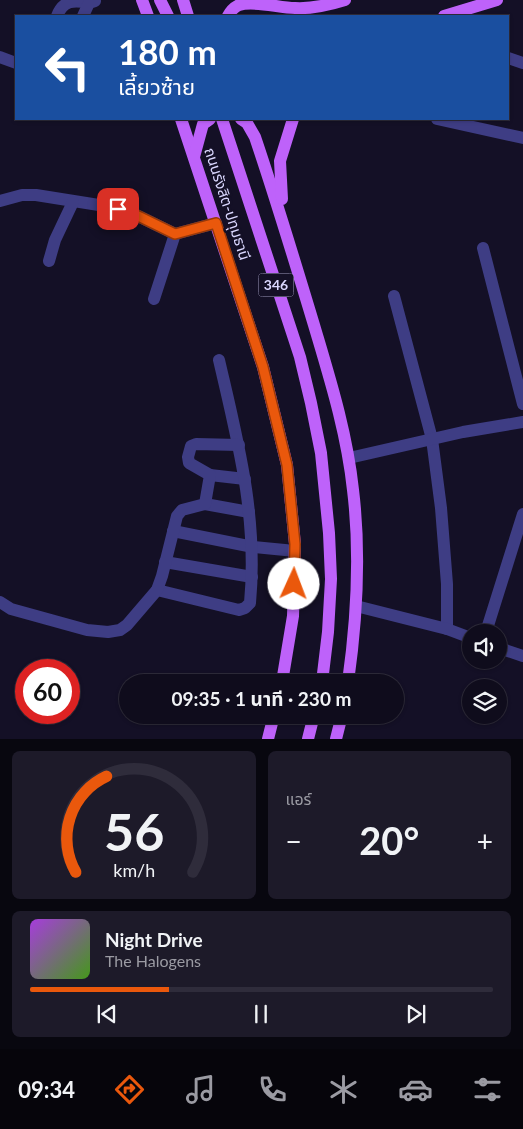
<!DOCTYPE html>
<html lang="th">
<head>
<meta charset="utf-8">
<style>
  :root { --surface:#0f0c1c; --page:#1d1a29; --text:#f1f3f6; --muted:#9b9ba3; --line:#2f2c3b; --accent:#ea580c }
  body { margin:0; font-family:Lato,"Noto Sans Thai",sans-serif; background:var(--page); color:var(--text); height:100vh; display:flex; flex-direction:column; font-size:19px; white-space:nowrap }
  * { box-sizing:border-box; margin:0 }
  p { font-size:16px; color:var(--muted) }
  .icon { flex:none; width:28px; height:28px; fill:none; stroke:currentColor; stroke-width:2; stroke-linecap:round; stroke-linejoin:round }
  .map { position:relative; height:739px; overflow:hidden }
  .drawer { display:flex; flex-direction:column; gap:12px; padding:12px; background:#08070f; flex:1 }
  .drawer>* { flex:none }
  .top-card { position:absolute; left:15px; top:15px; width:494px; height:105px; border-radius:0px; box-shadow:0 1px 4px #0004,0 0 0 1px var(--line); background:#1a4fa0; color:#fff; overflow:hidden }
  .fabs { position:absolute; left:462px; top:624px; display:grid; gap:10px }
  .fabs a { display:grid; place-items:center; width:45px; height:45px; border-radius:50%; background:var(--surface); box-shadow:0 1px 4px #0004,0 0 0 1px var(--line); font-size:25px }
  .speed { position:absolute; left:15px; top:659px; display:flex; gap:10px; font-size:25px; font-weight:700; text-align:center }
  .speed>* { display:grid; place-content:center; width:65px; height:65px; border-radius:50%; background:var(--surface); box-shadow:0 1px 4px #0004,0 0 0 1px var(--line); line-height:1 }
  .speed .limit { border:8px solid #d22; background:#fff; color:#111 }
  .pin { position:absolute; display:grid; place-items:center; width:42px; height:42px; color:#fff; margin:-21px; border-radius:10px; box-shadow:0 2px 8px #0006 }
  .me { position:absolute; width:55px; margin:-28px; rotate:2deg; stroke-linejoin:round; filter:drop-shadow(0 0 4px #0008) }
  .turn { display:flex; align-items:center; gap:18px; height:105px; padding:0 20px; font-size:22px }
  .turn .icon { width:65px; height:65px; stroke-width:2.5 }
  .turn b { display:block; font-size:35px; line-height:42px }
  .big { font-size:38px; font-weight:700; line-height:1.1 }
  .drawer .widget { flex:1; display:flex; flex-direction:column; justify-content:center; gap:8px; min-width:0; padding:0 18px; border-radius:8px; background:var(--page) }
  .drawer .dial { align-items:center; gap:0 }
  .dial svg { height:130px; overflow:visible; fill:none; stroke:var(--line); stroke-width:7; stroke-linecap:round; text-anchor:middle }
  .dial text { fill:var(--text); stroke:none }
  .song { display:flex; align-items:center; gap:15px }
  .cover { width:60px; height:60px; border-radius:8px; background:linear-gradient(135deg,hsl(280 70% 55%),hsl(100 70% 35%)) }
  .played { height:5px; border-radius:2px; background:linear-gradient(90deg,var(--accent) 30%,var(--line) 30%) }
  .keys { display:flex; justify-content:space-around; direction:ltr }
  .heat { display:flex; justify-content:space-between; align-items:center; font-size:28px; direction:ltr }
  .drawer .tiles { flex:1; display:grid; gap:12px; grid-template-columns:1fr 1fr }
  .widget:last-child { grid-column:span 2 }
  .trip { position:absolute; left:119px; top:674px; width:285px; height:50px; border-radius:25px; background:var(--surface); box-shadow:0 1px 4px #0004,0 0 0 1px var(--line); font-weight:700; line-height:50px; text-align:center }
  .tabs { display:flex; height:80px; justify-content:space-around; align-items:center; background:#06050b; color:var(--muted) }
  .tabs .icon { width:35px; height:35px }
  .tabs .current { color:var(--accent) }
  .tabs b { font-size:22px; color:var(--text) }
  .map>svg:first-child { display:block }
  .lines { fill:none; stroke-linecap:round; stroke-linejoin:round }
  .minor { stroke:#3e3d84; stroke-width:12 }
  .major { stroke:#be62fa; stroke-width:12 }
  .route-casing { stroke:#983908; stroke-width:12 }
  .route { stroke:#ea580c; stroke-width:9 }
  .labels { text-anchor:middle; stroke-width:5; stroke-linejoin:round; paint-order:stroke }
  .shield { fill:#141026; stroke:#9f9bbd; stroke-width:1 }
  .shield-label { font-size:14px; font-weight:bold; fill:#dad7fe }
  .street-label { font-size:15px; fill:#dad7fe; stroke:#141026 }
</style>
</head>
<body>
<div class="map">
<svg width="523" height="739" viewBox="0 0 523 739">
  <rect width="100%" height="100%" fill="#141026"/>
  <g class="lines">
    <g class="minor">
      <path d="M57,16C63,0 74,0 89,3"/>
      <polyline points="83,16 89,3 95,1"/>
      <polyline points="0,57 16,63"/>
      <polyline points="508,58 523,63"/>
      <polyline points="437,119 523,138"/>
      <polyline points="0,201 22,195 36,195 105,206 130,212 175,234 216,223"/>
      <polyline points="483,248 523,404"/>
      <polyline points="49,261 55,240 73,202"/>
      <polyline points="394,296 432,439 441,508 447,584 447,629"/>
      <polyline points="154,299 175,234"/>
      <polyline points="349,458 463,432 523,422"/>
      <polyline points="210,475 245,479"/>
      <polyline points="205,504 249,512"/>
      <polyline points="173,531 253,547 295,551"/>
      <polyline points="165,562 252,577"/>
      <path d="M157,590L239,610L245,608L250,603C258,517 238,442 219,360"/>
      <polyline points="0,602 11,609 87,630 108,632 120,630 127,625 157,590 162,576 177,516 182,510 205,504 210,475 189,463 188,457 191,446 196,444 239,445"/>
      <polyline points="356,606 447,629 471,638"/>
      <polyline points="486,632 523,514"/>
      <polyline points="499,648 523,656"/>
    </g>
    <g class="major">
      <polyline points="142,0 148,16"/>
      <polyline points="160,0 168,16"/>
      <polyline points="183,0 188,16"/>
      <path d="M228,16C230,12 235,7 239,5C254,0 279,8 295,8C312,9 329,5 345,0"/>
      <polyline points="444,16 497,0"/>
      <polyline points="181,119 263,367 287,465 295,544 293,616 282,682"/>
      <polyline points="222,119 300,357 311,403 321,453 329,533 331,579 328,632 322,682"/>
      <path d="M241,119L247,123L255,137C276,199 295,262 314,325C330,379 347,433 353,490C361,555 357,618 348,682"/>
      <polyline points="194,157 203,124 210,119"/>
      <polyline points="282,199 280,161 293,119"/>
      <polyline points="268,739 274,715"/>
      <polyline points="308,739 314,715"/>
      <polyline points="336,739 342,715"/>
    </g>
  </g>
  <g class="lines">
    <g class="route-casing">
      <polyline id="route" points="118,209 130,212 175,234 216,223 263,367 287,465 295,544 294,584"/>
    </g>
    <use href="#route" class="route"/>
  </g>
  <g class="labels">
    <rect class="shield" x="258.5" y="273.5" width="35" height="23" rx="4"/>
    <g class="shield-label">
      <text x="276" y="290">346</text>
    </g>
    <g class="street-label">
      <text transform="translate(227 204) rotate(72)" y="5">ถนนรังสิต-ปทุมธานี</text>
    </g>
  </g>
</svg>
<div class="fabs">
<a><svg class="icon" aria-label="sound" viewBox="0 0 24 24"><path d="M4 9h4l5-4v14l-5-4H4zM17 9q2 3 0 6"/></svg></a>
<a><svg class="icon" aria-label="layers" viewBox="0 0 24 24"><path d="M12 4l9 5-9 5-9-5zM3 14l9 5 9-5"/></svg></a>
</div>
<div class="speed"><div class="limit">60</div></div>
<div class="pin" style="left:118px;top:209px;background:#d93025"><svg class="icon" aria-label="arrive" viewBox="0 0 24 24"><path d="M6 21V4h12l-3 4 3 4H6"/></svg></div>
<svg class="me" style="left:294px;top:584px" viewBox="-20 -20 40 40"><circle r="19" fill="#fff"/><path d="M0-13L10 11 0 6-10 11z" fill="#ea580c"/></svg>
<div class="trip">09:35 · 1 นาที · 230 m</div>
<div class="top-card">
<div class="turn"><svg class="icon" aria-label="left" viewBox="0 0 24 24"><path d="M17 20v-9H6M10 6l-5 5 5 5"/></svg><div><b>180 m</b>เลี้ยวซ้าย</div></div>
</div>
</div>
<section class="drawer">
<div class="tiles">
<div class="widget dial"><svg viewBox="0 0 100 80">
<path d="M14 69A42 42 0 1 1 86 69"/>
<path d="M14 69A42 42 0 0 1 33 10" stroke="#ea580c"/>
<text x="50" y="56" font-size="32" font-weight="700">56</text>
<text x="50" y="72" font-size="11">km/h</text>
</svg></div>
<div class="widget"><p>แอร์</p>
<div class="heat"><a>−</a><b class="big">20°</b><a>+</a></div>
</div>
<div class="widget">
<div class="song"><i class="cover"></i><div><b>Night Drive</b><p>The Halogens</p></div></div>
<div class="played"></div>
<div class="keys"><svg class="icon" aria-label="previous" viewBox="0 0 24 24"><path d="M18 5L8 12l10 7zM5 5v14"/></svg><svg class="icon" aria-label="pause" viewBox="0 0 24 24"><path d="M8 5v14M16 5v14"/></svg><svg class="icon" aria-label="next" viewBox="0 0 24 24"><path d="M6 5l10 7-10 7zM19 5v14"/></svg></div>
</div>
</div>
</section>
<nav class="tabs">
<b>09:34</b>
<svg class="icon current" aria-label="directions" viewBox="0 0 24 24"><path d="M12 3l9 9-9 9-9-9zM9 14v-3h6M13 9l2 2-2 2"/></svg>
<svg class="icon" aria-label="music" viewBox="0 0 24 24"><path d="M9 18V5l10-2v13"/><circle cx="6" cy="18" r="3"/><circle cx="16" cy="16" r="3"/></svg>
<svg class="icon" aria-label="phone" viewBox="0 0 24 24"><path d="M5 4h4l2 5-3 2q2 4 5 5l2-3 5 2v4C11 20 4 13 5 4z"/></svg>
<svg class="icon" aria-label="climate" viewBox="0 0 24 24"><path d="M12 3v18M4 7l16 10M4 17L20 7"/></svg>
<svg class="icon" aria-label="car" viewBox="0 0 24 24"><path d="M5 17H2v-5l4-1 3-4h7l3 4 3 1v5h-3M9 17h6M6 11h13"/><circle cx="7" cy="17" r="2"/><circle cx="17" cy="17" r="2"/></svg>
<svg class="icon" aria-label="filters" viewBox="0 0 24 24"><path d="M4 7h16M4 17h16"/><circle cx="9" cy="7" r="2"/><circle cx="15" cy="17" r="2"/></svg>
</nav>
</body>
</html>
